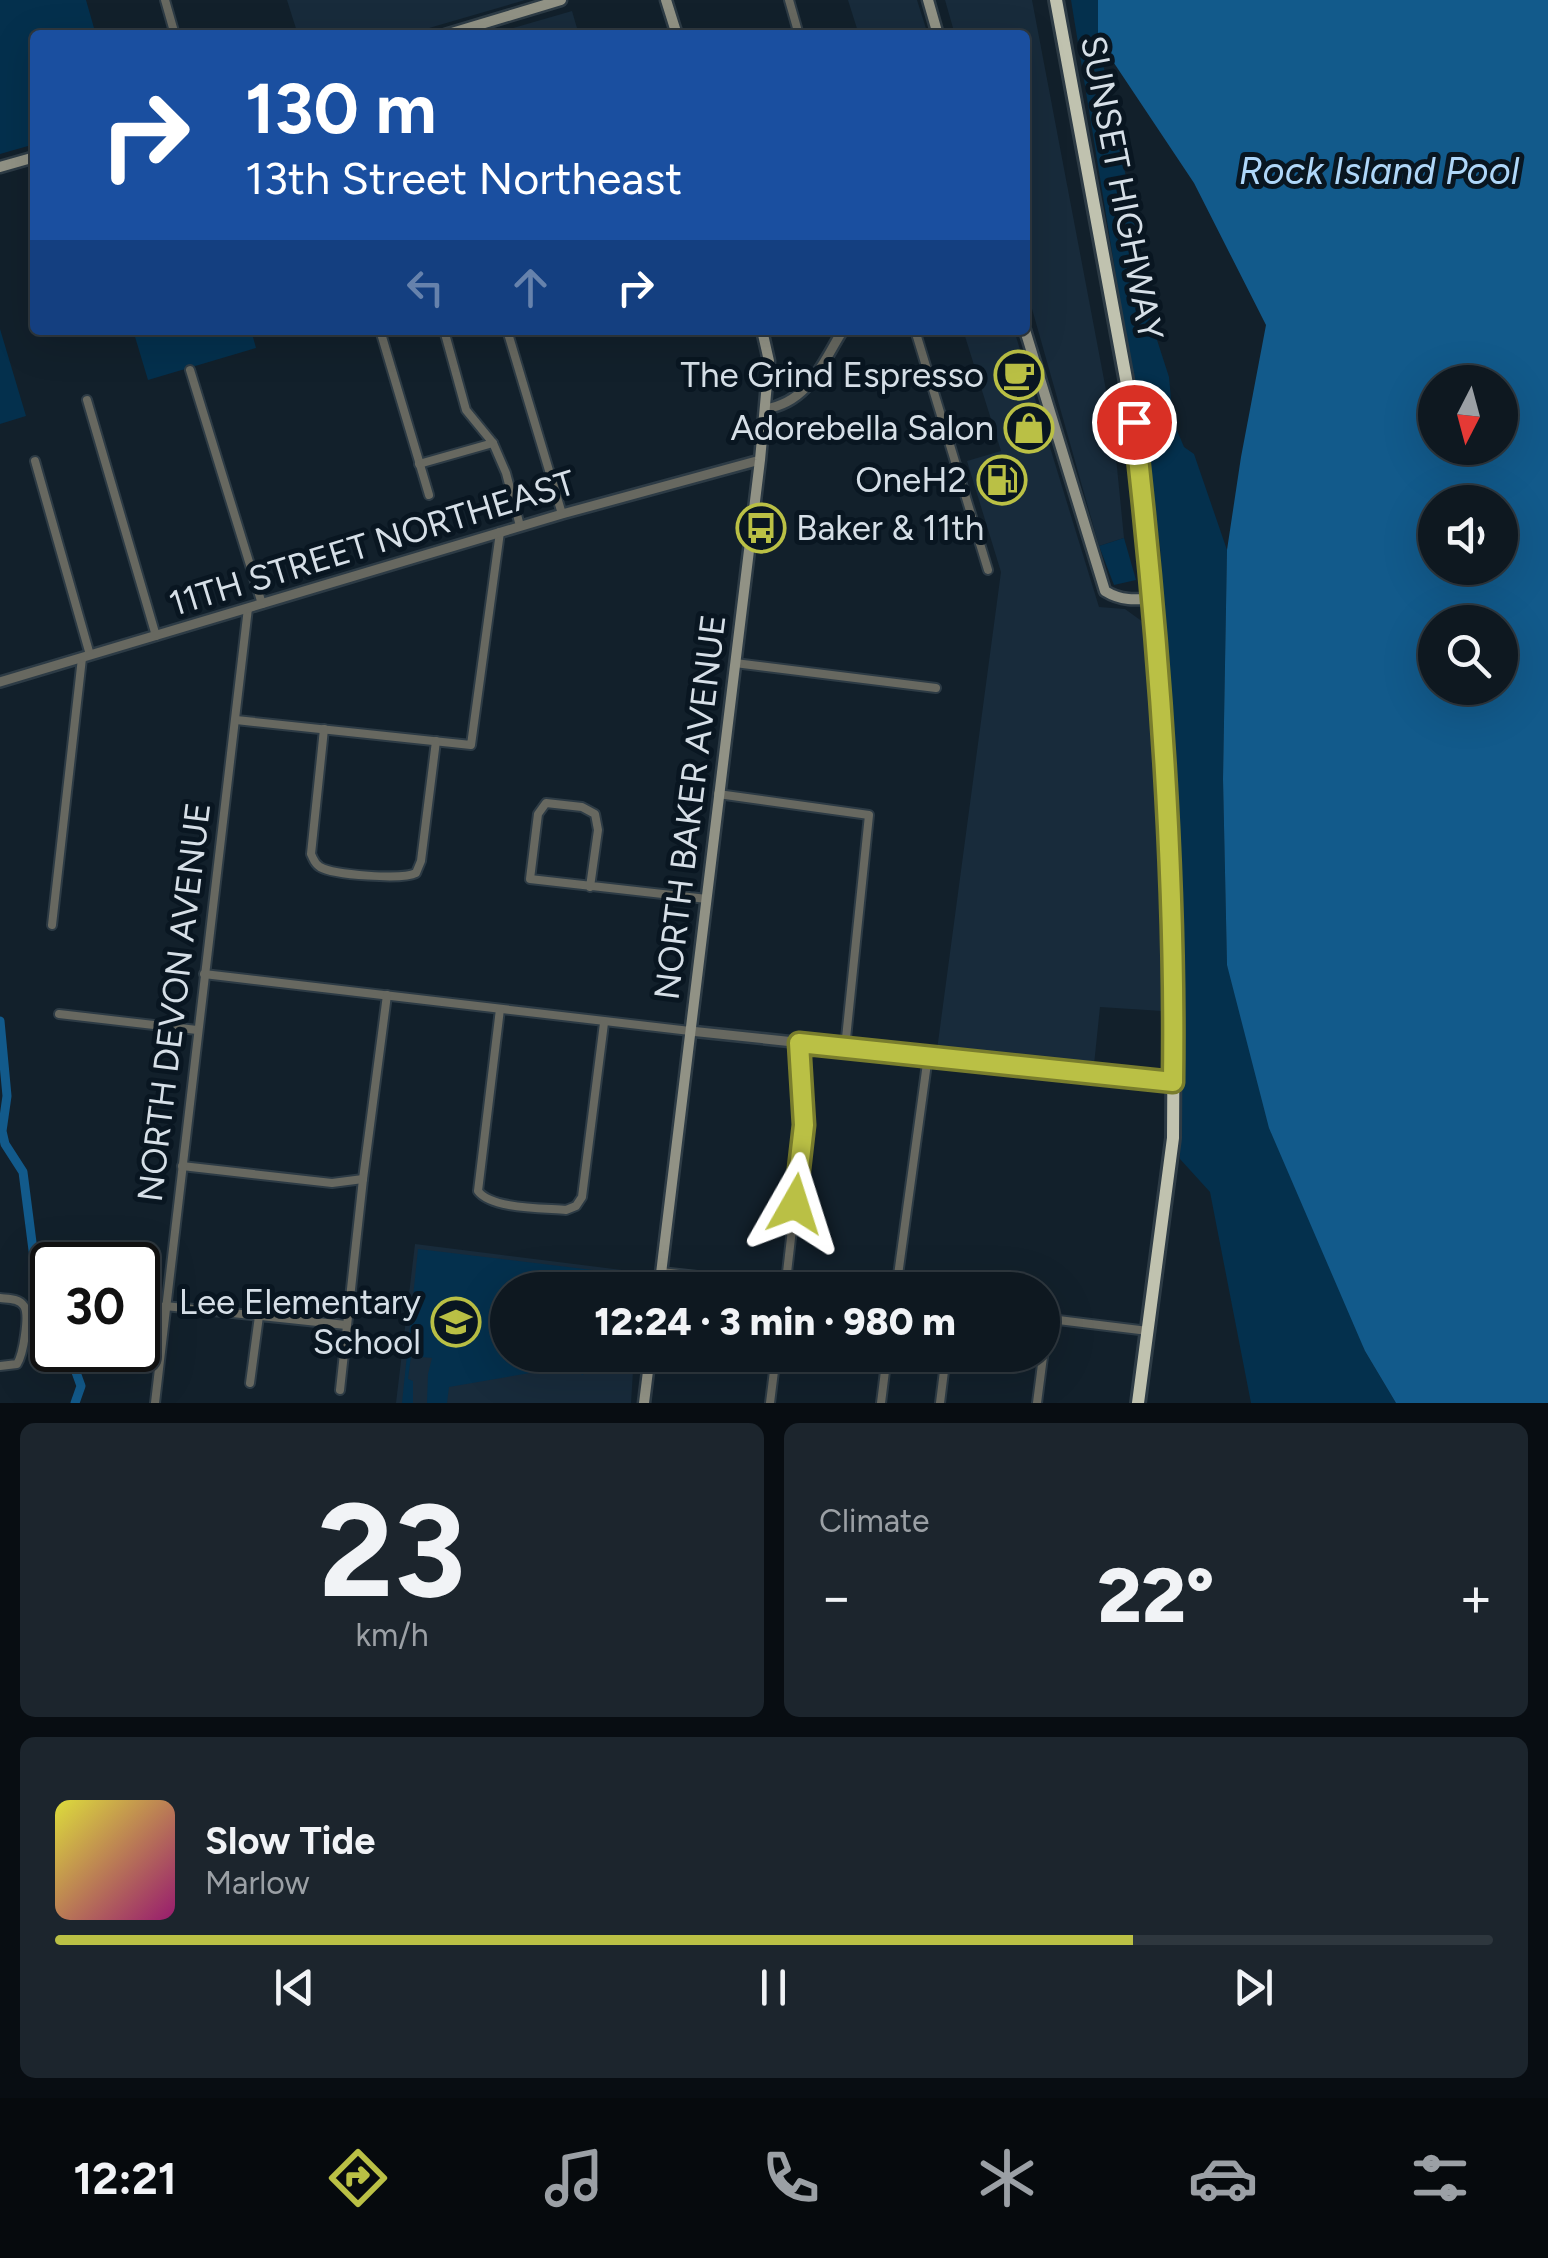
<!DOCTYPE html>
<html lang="en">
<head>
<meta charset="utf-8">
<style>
  :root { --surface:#0e1820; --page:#1c252d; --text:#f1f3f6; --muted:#9ba0a5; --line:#2e373e; --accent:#bac045 }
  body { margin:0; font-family:Figtree,sans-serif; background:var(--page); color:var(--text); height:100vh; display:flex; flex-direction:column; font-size:38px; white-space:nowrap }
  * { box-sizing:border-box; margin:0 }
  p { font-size:32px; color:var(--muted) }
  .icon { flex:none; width:55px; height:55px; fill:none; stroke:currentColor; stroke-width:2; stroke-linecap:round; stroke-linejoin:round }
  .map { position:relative; height:1403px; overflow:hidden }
  .drawer { display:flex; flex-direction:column; gap:20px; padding:20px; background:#080d12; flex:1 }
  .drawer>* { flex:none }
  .guide { position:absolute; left:30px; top:30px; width:1000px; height:305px; border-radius:10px; box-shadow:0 10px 40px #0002,0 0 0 2px var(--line); background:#1a4fa0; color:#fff; overflow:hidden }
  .needle { width:65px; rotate:186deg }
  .fabs { position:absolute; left:1418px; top:365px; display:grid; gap:20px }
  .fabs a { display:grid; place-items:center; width:100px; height:100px; border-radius:50%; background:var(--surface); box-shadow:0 10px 40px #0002,0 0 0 2px var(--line); font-size:50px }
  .speed { position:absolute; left:30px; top:1242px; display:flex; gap:20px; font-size:50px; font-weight:700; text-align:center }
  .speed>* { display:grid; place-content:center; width:130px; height:130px; border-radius:50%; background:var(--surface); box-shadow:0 10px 40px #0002,0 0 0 2px var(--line); line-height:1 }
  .speed .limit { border:5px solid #111; border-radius:15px; background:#fff; color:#111 }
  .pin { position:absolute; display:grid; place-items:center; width:85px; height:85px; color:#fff; margin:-42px; border:5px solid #fff; border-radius:50%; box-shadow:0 2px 10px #0007 }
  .me { position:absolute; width:110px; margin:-55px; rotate:6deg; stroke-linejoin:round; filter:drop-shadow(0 0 8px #0008) }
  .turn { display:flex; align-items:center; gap:35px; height:210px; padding:0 50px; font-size:45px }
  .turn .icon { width:130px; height:130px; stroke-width:2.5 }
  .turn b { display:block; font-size:70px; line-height:85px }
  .lanes { display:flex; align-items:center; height:95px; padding:0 50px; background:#0003; justify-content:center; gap:50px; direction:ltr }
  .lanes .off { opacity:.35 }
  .big { font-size:75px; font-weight:800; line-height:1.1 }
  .drawer .widget { flex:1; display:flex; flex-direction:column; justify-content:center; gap:15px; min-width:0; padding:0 35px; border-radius:15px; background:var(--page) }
  .drawer .dial { align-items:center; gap:0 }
  .dial b { font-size:130px; line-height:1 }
  .song { display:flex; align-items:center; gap:30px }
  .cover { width:120px; height:120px; border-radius:15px; background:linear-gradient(135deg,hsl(60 70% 55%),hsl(320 70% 35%)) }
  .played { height:10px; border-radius:5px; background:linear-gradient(90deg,var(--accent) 75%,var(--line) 75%) }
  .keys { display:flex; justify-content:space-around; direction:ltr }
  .heat { display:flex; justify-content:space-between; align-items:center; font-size:55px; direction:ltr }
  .drawer .tiles { flex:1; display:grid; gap:20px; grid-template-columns:1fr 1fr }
  .widget:last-child { grid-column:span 2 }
  .trip { position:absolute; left:490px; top:1272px; width:570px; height:100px; border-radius:50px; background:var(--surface); box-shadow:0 10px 40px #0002,0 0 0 2px var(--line); font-weight:800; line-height:100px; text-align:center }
  .tab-bar { display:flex; height:160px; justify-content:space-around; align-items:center; background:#060a0d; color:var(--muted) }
  .tab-bar .icon { width:70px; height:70px }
  .tab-bar .on { color:var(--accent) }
  .tab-bar b { font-size:45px; color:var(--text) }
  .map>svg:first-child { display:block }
  .built { fill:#182b3b }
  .green { fill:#04304d }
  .water { fill:#125a8b; fill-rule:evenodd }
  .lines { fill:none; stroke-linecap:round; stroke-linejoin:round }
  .canal { stroke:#125a8b; stroke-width:9 }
  .minor-casing { stroke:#2d3b45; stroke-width:12 }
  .tertiary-casing { stroke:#2d3b45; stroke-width:14 }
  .secondary-casing { stroke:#2d3b45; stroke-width:15 }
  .trunk-casing { stroke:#2d3b45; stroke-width:18 }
  .minor { stroke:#676860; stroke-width:8 }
  .tertiary { stroke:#676860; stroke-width:9 }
  .secondary { stroke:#919285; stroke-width:10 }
  .trunk { stroke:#c0c2af; stroke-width:12 }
  .route-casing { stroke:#797d2d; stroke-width:25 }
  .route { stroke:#bac045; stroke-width:18 }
  .labels { text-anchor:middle; stroke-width:10; stroke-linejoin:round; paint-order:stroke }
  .street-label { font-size:35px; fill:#d6dfe7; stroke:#091621 }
  .poi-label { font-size:35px; fill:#d6dfe7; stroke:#091621; text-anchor:end }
  .water-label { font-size:38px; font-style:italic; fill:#afd7f9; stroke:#091621 }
</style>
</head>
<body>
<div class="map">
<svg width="1548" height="1403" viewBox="0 0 1548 1403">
  <rect width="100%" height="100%" fill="#12202b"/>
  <g class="built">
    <polygon points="287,0 525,0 405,35 298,35"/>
    <polygon points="848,0 917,0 928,35 859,35"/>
    <polygon points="945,0 1032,0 1113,427 1124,538 1099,546 1025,284 1025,35 955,35"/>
    <polygon points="572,11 579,35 489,35"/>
    <polygon points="963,330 1014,330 1099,607 1125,609 1143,622 1156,790 1162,1011 1100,1007 1094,1065 937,1050 1001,572 967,461 1001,451"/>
    <polygon points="415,1244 646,1273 642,1290 508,1290 508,1355 634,1355 631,1403 396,1403"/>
  </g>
  <g class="green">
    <polygon points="0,0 86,0 96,35 35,35 35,144 0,154"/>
    <polygon points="1071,0 1098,0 1098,39 1140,246 1148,312 1169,377 1173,421 1184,447 1194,454 1227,550 1223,779 1227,965 1365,1351 1396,1403 1251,1403 1210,1192 1180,1159 1181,869 1160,546"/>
    <polygon points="0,329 26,416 0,424"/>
    <polygon points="133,330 251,330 256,348 148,380"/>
    <polygon points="1124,538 1136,580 1114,585 1099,546"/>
    <polygon points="418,1249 642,1276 638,1290 508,1290 508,1355 635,1357 596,1366 582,1375 576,1365 449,1387 447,1403 427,1403 428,1374 432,1358 411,1356 408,1379 413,1381 413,1403 402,1403"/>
  </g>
  <path class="water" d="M1098,0H1548V1403H1396L1365,1351L1269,1128L1227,965L1223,779L1227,550L1241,457L1266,325L1194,183L1098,39ZM1435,382H1500V448H1435ZM1435,502H1500V568H1435ZM1435,622H1500V688H1435Z"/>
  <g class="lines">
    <g class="canal">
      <polyline points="0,1021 7,1096 2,1131 5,1144 23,1172 34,1258 52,1313"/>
      <polyline points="68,1350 81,1386 75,1403"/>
    </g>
    <g class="minor-casing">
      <g id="minor">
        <polyline points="165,0 175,35"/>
        <polyline points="789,0 799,35"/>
        <polyline points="380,330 429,495"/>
        <polyline points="444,330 466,410 493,443 506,473 520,526"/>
        <polyline points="507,330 562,514"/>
        <polyline points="915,330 988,570"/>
        <polyline points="190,370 262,604"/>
        <polyline points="87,400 156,636"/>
        <polyline points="35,461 90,655"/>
        <polyline points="419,464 493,443"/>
        <polyline points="735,663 936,688"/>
        <polyline points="236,720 471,745 500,532"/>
        <path d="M324,729L311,854C314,860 314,863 320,867C333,875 403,880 416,873L421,861L436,741"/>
        <polyline points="718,794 869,815 845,1048"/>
        <polyline points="590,887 598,830 595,814 582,807 546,803 538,814 530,879 707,899"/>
        <polyline points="52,925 82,658"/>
        <polyline points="204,974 690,1031"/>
        <path d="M500,1009L478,1191C491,1209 544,1208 566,1210L576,1206L582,1197L604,1023"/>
        <polyline points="59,1014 197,1030"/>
        <polyline points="182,1166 332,1183 363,1179"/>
        <polyline points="661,1272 825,1290"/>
        <polyline points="785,1290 804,1125 799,1043"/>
        <polyline points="896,1290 928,1056"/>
        <path d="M0,1298C8,1299 19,1298 24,1306C30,1315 23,1355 17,1364L0,1366"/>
        <polyline points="165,1306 346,1325"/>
        <polyline points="1042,1318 1148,1331"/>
        <polyline points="250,1383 259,1316"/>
        <polyline points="340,1390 363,1179 387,995"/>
        <polyline points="155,1403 248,608"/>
        <polyline points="770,1403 776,1355"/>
        <polyline points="881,1403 887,1355"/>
        <polyline points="940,1403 946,1355"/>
        <polyline points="1037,1403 1048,1318"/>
      </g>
    </g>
    <g class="tertiary-casing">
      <g id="tertiary">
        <path d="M765,409C809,402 821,365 843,330"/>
        <polyline points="0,682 562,514 760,460"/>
        <polyline points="690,1031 1173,1082"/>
      </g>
    </g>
    <g class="secondary-casing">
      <g id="secondary">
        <polyline points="666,0 677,35"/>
        <polyline points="928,0 938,35"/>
        <polyline points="445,35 561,0"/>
        <polyline points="0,167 35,157"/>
        <path d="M1025,330L1105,591C1121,601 1135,600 1154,598"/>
        <polyline points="659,1290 760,460 769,361 762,330"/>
        <polyline points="644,1403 650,1355"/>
      </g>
    </g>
    <g class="trunk-casing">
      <polyline id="trunk" points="1056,0 1134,422 1154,598 1166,809 1174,974 1173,1138 1138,1403"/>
    </g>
    <use href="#minor" class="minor"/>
    <use href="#tertiary" class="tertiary"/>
    <use href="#secondary" class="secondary"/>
    <use href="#trunk" class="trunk"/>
  </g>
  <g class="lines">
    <g class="route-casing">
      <path id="route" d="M795,1204L804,1125L799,1043L1173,1082C1176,862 1159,641 1134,422"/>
    </g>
    <use href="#route" class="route"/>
  </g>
  <defs>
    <g id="cafe-ring" transform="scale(2.5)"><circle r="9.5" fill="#091621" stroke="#bac045" stroke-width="1.5"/><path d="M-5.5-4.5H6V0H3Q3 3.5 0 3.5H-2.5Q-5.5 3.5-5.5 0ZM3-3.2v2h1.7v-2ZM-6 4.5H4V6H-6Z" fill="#bac045"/></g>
    <g id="shop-ring" transform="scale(2.5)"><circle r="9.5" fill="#091621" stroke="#bac045" stroke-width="1.5"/><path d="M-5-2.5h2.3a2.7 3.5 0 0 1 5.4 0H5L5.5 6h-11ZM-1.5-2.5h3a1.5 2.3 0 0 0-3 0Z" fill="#bac045"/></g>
    <g id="fuel-ring" transform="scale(2.5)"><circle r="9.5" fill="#091621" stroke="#bac045" stroke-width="1.5"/><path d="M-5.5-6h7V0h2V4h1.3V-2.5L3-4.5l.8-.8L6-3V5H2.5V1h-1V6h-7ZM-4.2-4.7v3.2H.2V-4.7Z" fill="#bac045"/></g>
    <g id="bus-ring" transform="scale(2.5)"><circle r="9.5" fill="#091621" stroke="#bac045" stroke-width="1.5"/><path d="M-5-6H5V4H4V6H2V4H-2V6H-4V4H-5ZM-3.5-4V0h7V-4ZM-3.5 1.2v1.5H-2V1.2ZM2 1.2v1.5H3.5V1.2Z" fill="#bac045"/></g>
    <g id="school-ring" transform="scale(2.5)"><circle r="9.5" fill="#091621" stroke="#bac045" stroke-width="1.5"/><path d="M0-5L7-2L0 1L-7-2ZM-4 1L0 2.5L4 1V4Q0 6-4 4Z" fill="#bac045"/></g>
  </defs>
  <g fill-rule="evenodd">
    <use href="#cafe-ring" x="1019" y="375"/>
    <use href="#shop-ring" x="1029" y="428"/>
    <use href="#fuel-ring" x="1002" y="480"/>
    <use href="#bus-ring" x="761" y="528"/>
    <use href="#school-ring" x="456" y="1322"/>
  </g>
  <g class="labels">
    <g class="street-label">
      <text transform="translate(1122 188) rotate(79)" y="12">SUNSET HIGHWAY</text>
      <text transform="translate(372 543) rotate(-17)" y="12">11TH STREET NORTHEAST</text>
      <text transform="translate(690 807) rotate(-83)" y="12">NORTH BAKER AVENUE</text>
      <text transform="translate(174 1002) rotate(-83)" y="12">NORTH DEVON AVENUE</text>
    </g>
    <g class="poi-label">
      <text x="984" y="387">The Grind Espresso</text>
      <text x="994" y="440">Adorebella Salon</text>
      <text x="967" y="492">OneH2</text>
      <text x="796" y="540" text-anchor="start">Baker &amp; 11th</text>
      <text x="421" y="1314">Lee Elementary<tspan x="421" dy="40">School</tspan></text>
    </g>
    <g class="water-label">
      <text x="1379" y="184">Rock Island Pool</text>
    </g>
  </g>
</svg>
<div class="fabs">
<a><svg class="needle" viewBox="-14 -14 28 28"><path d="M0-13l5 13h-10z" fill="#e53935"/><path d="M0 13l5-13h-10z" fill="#9ba0a5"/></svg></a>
<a><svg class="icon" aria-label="sound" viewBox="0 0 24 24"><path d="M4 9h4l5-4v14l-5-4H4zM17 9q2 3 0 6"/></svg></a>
<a><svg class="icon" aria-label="search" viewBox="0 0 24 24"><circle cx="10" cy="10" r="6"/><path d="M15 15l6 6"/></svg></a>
</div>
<div class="speed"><div class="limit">30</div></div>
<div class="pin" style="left:1134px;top:422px;background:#d93025"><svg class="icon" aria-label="arrive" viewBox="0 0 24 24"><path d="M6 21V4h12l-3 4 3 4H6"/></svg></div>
<svg class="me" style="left:795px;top:1204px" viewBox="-20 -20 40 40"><path d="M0-17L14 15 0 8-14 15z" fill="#bac045" stroke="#fff" stroke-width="4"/></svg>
<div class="trip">12:24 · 3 min · 980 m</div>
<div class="guide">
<div class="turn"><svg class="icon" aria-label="right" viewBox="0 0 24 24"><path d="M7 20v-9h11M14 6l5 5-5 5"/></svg><div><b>130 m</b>13th Street Northeast</div></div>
<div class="lanes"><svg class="icon off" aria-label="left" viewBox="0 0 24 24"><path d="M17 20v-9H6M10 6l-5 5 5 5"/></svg><svg class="icon off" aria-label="ahead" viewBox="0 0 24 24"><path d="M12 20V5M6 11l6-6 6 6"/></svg><svg class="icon" aria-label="right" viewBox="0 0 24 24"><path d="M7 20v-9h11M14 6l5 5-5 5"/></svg></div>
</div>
</div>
<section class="drawer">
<div class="tiles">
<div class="widget dial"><b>23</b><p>km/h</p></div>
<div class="widget"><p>Climate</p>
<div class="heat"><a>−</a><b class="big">22°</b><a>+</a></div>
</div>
<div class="widget">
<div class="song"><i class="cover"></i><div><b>Slow Tide</b><p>Marlow</p></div></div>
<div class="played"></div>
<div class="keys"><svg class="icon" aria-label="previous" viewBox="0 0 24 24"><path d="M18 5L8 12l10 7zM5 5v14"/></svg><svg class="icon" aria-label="pause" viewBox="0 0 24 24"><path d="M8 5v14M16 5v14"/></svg><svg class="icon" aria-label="next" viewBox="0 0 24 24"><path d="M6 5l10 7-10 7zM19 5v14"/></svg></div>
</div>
</div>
</section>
<nav class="tab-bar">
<b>12:21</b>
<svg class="icon on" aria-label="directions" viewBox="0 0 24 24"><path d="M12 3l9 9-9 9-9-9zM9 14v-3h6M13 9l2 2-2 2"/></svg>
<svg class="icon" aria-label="music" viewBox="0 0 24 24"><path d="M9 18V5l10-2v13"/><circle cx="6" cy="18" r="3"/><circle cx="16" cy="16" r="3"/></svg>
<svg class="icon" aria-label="phone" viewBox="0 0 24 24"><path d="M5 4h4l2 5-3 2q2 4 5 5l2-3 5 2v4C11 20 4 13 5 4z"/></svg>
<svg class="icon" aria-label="climate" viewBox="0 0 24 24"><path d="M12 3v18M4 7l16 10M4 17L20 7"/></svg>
<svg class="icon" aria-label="car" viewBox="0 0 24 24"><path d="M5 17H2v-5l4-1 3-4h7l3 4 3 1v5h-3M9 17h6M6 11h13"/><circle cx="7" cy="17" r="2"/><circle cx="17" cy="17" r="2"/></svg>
<svg class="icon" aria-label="filters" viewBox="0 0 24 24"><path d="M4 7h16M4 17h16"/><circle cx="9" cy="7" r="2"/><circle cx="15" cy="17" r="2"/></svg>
</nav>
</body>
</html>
